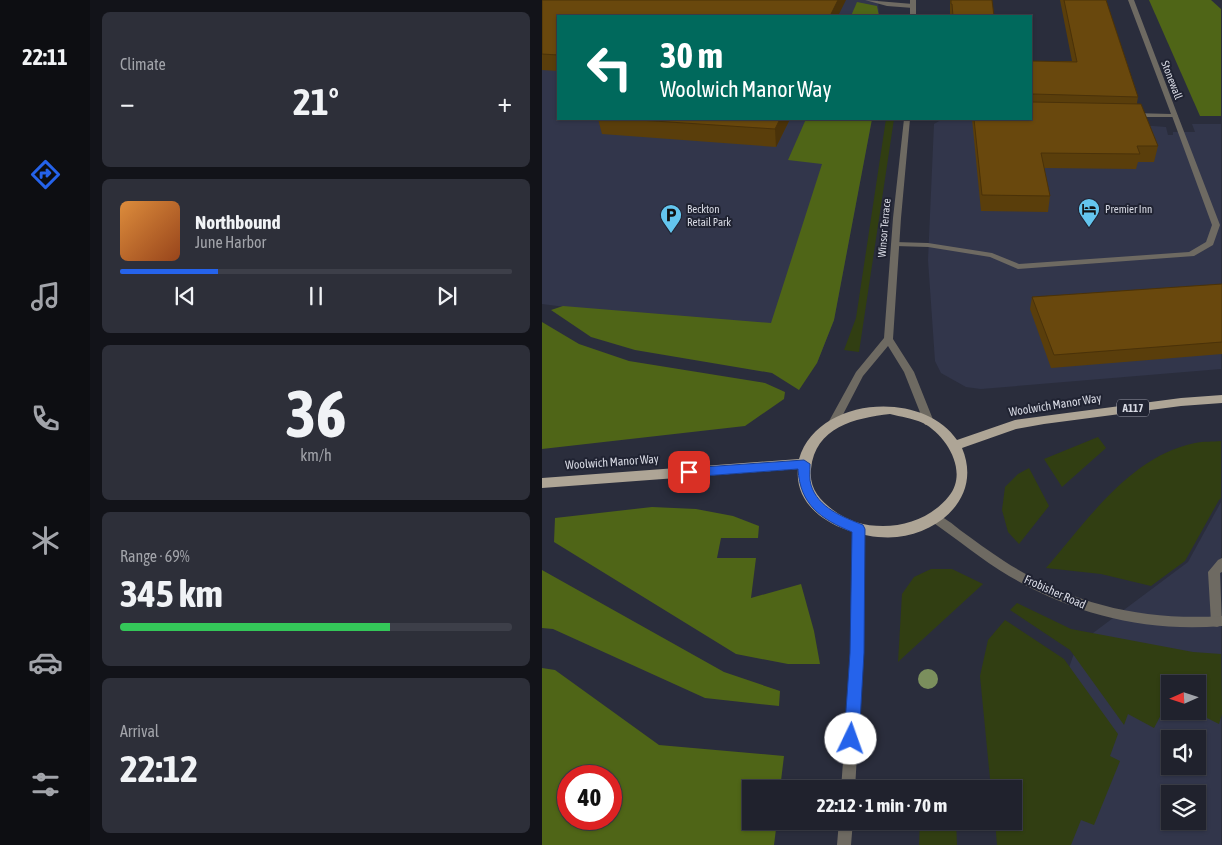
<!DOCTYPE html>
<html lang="en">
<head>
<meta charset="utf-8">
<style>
  :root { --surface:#20222d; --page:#2d2f39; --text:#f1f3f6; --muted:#a2a4aa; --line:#3d3f49; --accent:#2563eb }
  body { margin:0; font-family:"Asap Condensed",sans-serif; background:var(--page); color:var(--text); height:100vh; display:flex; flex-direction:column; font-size:19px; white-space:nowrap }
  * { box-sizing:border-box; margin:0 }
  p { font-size:16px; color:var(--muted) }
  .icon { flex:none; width:28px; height:28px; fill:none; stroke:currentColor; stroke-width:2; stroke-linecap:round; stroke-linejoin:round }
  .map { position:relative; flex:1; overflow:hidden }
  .panel { display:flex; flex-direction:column; gap:12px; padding:12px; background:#121319; width:452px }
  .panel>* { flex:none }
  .top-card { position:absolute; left:15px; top:15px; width:475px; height:105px; border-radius:0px; box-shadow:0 1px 4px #0004,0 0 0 1px var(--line); background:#00695c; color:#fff; overflow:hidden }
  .needle { width:32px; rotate:267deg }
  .tools { position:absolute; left:619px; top:675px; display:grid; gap:10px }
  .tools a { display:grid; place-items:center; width:45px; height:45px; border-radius:0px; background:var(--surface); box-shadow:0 1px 4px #0004,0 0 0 1px var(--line); font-size:25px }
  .speed { position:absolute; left:15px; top:765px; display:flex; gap:10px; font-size:25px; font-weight:700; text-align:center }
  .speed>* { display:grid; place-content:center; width:65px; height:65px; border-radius:50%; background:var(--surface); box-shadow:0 1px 4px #0004,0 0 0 1px var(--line); line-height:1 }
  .speed .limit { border:8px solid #d22; background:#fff; color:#111 }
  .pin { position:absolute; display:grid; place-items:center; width:42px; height:42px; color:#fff; margin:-21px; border-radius:10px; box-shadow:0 2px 8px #0006 }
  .me { position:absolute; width:55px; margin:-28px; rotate:3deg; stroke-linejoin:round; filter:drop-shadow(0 0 4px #0008) }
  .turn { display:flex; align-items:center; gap:18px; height:105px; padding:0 20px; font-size:22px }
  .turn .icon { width:65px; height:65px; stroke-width:2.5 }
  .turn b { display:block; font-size:35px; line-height:42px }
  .big { font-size:38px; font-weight:700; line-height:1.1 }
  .panel .card { flex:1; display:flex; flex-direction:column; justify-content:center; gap:8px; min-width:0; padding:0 18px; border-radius:8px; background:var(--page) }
  .panel .dial { align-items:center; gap:0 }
  .dial b { font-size:65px; line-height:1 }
  .song { display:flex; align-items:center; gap:15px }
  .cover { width:60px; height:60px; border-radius:8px; background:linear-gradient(135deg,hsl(30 70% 55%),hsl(20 70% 35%)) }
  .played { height:5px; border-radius:2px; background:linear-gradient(90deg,var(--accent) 25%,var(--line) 25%) }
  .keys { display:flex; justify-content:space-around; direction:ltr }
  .heat { display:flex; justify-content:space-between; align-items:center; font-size:28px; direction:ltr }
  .charge { height:8px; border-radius:4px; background:linear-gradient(90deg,#34c759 69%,var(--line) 0) }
  .trip { position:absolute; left:200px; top:780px; width:280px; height:50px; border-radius:0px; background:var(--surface); box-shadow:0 1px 4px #0004,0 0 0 1px var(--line); font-weight:700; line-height:50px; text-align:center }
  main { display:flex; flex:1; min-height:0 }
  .tab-bar { display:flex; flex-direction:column; width:90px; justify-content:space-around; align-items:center; background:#0d0e12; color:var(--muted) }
  .tab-bar .icon { width:35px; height:35px }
  .tab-bar .active { color:var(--accent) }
  .tab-bar b { font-size:22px; color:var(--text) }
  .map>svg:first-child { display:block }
  .built { fill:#32364b; fill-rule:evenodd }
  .green { fill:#313e12 }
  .forest { fill:#4f6517; fill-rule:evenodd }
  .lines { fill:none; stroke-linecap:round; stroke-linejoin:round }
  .service { fill:#6e6a62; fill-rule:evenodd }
  .minor { fill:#6e6a62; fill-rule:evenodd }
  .tertiary { fill:#6e6a62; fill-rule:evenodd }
  .primary { fill:#aea596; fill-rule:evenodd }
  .tree { fill:#7b8f5d }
  .wall { fill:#5a3e0b }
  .shaded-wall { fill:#4a3209 }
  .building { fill:#69480d; stroke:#4a3209 }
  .route { fill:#2563eb; stroke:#184099 }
  .labels { text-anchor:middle; stroke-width:4; stroke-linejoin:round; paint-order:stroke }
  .far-street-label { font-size:11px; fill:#d7d9e3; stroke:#202332 }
  .far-poi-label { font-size:11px; fill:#d7d9e3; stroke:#202332; text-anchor:start }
  .shield { fill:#202332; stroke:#a0a2ae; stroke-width:1 }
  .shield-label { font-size:11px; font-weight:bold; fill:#d7d9e3 }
  .street-label { font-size:12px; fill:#d7d9e3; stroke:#202332 }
</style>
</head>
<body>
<main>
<nav class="tab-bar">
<b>22:11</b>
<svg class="icon active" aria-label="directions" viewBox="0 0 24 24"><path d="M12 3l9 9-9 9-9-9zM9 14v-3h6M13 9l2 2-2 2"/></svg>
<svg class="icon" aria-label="music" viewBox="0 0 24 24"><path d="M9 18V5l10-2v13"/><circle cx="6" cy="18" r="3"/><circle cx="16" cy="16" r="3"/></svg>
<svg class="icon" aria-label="phone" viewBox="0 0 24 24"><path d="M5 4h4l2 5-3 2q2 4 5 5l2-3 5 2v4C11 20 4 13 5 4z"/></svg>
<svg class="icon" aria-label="climate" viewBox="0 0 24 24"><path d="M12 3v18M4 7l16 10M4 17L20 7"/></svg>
<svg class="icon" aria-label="car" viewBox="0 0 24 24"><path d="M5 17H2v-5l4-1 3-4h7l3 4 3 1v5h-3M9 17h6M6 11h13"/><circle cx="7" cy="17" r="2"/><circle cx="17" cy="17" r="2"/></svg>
<svg class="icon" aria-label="filters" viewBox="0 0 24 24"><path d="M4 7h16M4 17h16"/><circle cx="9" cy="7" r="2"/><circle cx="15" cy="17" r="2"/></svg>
</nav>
<section class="panel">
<div class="card"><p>Climate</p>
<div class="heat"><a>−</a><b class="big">21°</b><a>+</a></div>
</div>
<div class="card">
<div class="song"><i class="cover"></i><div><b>Northbound</b><p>June Harbor</p></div></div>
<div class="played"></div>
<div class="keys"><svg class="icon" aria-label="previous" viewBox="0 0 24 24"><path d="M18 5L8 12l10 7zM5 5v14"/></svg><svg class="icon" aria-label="pause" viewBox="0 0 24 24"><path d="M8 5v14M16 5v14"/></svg><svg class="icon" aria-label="next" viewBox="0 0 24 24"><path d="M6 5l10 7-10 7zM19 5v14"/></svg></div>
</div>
<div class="card dial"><b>36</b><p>km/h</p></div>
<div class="card"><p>Range · 69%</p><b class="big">345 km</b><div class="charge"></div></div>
<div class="card"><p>Arrival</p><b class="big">22:12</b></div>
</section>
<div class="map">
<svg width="680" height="845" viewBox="0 0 680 845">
  <rect width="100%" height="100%" fill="#2a2d3c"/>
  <g class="built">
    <polygon points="0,0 336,0 337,16 16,16 16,119 330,119 292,320 275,363 202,330 0,304"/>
    <polygon points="399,120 611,126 624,127 626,135 631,135 631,132 653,132 650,124 679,124 679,369 439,389 424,387 399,373 393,361 386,260 392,124"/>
    <path d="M679,502V845H494L495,758L535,645L646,562ZM628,684H655V711H628ZM628,739H655V766H628ZM628,794H655V821H628Z"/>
  </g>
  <g class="green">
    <polygon points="344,119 352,119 317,352 302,350 314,318"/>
    <polygon points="556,437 564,448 520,487 502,459"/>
    <path d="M679,441V498L677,500L643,561L609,586L559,574L504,568C544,522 588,456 653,443C661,441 671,442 679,441Z"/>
    <polygon points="487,468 507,506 477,544 466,532 460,510 463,487 476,474"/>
    <polygon points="389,569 410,569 441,584 356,662 360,594 372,577"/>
    <polygon points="475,603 529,629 651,652 679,654 680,714 677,724 651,711 655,711 655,684 628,684 627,700 612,728 586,714 582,725 528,650 468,610"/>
    <polygon points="463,620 522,659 576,734 568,756 578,761 552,825 539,820 529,845 455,845 453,821 471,821 471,789 449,789 438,676 446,640"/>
    <polygon points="378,821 414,821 415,845 377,845"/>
  </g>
  <g class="forest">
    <polygon points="607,0 669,0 679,9 679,116 658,116"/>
    <polygon points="315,2 335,6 337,16 309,16"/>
    <polygon points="264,119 330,119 292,320 275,363 257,390 230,373 93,350 49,337 9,310 21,306 229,323 280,164 246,160"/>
    <polygon points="0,322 37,344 87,361 223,383 243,392 242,399 203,426 0,449"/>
    <polygon points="110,507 154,509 191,516 217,526 216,538 179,538 175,558 214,558 209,598 259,584 272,631 278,664 246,664 194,654 12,542 13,518"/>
    <polygon points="0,570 182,672 238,691 237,706 163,698 11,629 0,628"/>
    <path d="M0,668L13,670L117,745L242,756L238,789H209V821H235L232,845H0ZM69,776V819H26V776Z"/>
  </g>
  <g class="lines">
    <g class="service">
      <polygon points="323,0 371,4 374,6 371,8 345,6"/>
      <polygon points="633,114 636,116 678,225 671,245 652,256 476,269 448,257 386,247 353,246 349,244 353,242 386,243 450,253 477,264 647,252 664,242 670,225 630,116"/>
      <polygon points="680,558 680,572 678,573 680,625 675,627 671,626 669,622 666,572 676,560"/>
    </g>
    <g class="minor">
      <rect x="368" y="0" width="6" height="16"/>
      <polygon points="586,0 592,0 636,116 635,117 590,117 587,115 590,113 629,114"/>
      <polygon points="362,119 368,119 359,218 351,339 372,372 392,422 391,425 383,425 362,372 346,346 321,376 295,426 291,427 286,423 314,372 342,338 351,218"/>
      <path d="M393,514C402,517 411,524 418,530C433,541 447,551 462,561C529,604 600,621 680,616V626C602,632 534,615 467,576C440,560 415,539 389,521L387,518L389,515Z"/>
    </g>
    <g class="tertiary">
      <polygon points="317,525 321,526 323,529 321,653 313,789 299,789 309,653 311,529 313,526"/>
      <polygon points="297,821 311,821 309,845 295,845"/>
    </g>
    <path class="primary" d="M680,395V403L639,406L502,424L474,429L420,448C440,495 400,532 355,537C316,541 251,518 256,469L0,488V478L257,459C275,397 380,389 415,440L473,420L502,416L639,398ZM348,414C359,417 370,418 381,423C404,435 427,471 407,496C380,530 325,536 291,510C277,499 267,488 269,469C273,427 313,418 348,414Z"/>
  </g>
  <circle class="tree" cx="386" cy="679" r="10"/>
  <g class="wall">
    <polygon points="0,0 16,16 16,71 0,70"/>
    <polygon points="408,0 452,16 408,16"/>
    <polygon points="518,0 564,0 596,97 595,103 616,146 612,162 596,162 594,169 502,168 508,196 506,212 439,211 430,119 489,119 489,61 530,61"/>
    <polygon points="56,119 248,119 234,147 60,134"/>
    <polygon points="680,284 680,354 509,368 488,309 490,297"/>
  </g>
  <g class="shaded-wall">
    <polygon points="296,0 304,0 296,16 288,16"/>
    <polygon points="238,119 248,119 234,147 233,129"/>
  </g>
  <g class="building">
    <polygon points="0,0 296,0 288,16 16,16 16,55 0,54"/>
    <polygon points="409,0 450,0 452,16 411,16 410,4 409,4"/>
    <polygon points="522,0 564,0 596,97 491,94 489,100 491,102 599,104 616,146 595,146 598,154 499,153 508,196 440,195 432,119 489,119 489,61 535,62"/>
    <polygon points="82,119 238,119 233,129"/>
    <polygon points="680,284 680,342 512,355 490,297"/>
  </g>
  <path class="route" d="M262,460L268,464C268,471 267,479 269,485C276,508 301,517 321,525L323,529L322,653L317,739L315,745L309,747L304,745L302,739L308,653L310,532C279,519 258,505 256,469L147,477L143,475L141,472L143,469L147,468Z"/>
  <defs>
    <g id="hotel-pin" transform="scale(1.125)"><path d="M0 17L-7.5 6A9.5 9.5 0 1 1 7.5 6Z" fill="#64c5ee" stroke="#202332"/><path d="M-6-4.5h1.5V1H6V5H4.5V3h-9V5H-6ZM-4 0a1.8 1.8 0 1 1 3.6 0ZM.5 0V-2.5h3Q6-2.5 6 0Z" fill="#111"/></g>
    <g id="parking-pin" transform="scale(1.125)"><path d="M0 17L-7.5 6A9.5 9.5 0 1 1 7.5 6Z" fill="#64c5ee" stroke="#202332"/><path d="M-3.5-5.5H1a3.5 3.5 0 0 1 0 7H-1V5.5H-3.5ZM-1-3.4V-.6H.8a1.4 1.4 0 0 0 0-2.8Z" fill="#111"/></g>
  </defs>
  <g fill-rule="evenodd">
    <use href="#hotel-pin" x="547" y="209"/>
    <use href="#parking-pin" x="129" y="215"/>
  </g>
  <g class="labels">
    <g class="far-street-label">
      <text transform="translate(630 80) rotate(69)" y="4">Stonewall</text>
      <text transform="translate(342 228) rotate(-85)" y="4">Winsor Terrace</text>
    </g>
    <g class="far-poi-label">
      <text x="145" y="213">Beckton<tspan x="145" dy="13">Retail Park</tspan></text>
      <text x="563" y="213">Premier Inn</text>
    </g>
    <rect class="shield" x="575" y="399.5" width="32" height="17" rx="4"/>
    <g class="shield-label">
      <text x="591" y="412">A117</text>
    </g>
    <g class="street-label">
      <text transform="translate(513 405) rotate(-9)" y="4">Woolwich Manor Way</text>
      <text transform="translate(70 462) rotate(-4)" y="4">Woolwich Manor Way</text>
      <text transform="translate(513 592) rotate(24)" y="4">Frobisher Road</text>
    </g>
  </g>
</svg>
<div class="tools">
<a><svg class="needle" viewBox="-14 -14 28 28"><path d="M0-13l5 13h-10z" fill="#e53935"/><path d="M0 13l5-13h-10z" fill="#a2a4aa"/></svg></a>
<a><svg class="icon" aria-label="sound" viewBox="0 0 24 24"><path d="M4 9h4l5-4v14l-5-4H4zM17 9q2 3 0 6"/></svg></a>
<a><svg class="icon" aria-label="layers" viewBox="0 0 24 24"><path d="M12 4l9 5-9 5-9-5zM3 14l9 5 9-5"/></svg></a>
</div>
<div class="speed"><div class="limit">40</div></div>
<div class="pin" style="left:147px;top:472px;background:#d93025"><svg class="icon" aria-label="arrive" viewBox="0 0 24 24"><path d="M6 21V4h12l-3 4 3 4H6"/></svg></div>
<svg class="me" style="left:309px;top:739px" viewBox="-20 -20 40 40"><circle r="19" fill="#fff"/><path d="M0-13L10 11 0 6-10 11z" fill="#2563eb"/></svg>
<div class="trip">22:12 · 1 min · 70 m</div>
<div class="top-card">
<div class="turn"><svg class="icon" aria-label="left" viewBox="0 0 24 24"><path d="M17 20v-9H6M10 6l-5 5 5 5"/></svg><div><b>30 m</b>Woolwich Manor Way</div></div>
</div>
</div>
</main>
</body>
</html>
